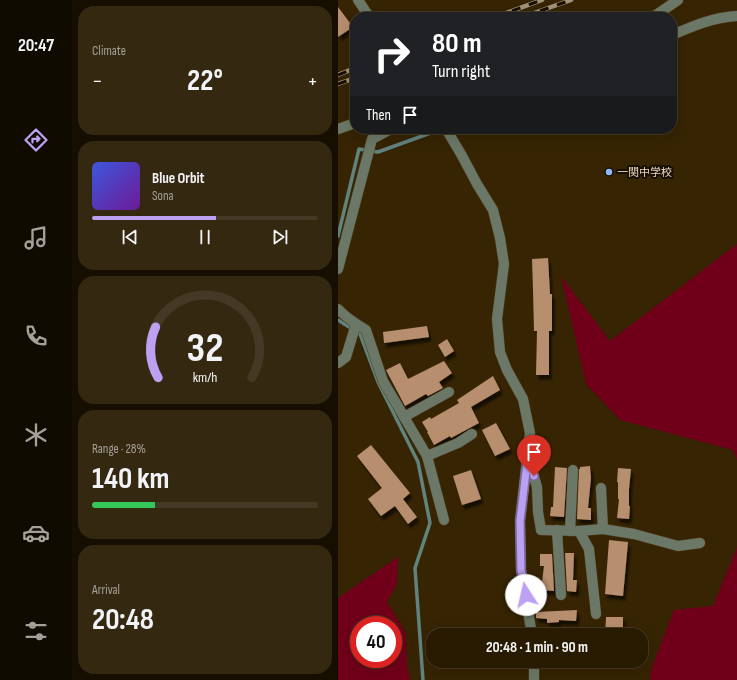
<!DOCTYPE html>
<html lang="en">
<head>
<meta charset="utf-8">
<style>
  :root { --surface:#281b02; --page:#342811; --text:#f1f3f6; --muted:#a5a199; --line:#443924; --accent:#bca0f2 }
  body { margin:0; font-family:"Sofia Sans Condensed","Noto Sans JP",sans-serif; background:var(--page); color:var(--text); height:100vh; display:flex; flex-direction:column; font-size:15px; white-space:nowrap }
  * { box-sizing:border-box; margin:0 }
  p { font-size:13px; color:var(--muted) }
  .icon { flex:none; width:22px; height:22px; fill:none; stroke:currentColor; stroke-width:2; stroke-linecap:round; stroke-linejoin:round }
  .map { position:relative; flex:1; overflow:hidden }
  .side { display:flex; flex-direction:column; gap:6px; padding:6px; background:#160f01; width:266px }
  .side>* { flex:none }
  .top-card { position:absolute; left:12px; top:12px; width:327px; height:122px; border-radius:16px; box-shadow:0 4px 16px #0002,0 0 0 1px var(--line); background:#202124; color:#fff; overflow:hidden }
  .speed { position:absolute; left:12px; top:616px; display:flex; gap:8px; font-size:20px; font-weight:700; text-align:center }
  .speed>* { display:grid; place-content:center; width:52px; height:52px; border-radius:50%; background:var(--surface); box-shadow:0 4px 16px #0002,0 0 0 1px var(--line); line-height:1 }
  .speed .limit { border:6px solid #d22; background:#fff; color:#111 }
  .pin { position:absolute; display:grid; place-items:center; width:34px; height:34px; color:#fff; margin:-41px -17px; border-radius:50% 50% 50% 0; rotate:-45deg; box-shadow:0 0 4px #0007 }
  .pin .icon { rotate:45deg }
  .me { position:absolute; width:44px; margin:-22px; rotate:350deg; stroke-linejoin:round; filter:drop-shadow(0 0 3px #0008) }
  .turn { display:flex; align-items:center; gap:14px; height:84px; padding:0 16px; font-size:18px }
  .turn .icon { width:52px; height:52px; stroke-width:2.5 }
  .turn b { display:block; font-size:28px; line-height:34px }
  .then { display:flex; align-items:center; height:38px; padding:0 16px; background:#0003; gap:8px; font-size:15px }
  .big { font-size:30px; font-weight:700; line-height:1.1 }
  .side .widget { flex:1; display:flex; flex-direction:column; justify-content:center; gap:6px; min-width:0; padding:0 14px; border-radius:16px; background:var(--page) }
  .side .dial { align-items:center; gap:0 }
  .dial svg { height:104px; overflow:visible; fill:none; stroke:var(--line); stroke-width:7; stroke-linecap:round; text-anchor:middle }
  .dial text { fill:var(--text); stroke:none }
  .song { display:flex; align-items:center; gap:12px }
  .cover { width:48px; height:48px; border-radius:6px; background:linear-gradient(135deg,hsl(230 70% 55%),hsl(280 70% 35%)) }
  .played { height:4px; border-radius:2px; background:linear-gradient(90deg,var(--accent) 55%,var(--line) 55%) }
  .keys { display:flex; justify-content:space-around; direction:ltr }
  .heat { display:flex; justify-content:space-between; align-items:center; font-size:22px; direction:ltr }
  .charge { height:6px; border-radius:3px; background:linear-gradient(90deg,#34c759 28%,var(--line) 0) }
  .trip { position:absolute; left:88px; top:628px; width:222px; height:40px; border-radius:16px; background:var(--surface); box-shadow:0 4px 16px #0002,0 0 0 1px var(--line); font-weight:700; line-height:40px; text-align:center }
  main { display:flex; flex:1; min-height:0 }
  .dock { display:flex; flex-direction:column; width:72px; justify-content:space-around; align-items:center; background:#100b01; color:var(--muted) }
  .dock .icon { width:28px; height:28px }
  .dock .on { color:var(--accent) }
  .dock b { font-size:18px; color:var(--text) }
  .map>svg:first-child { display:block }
  .green { fill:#700019; fill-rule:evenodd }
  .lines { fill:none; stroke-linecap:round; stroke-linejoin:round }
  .stream { stroke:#61837e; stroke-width:3.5 }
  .building { fill:#b78e6e; filter:url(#shadow) }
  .minor-casing { stroke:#524021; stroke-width:11 }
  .minor { stroke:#6b7867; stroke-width:10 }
  .rail-casing { stroke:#a29278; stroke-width:4.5 }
  .rail { stroke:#180f01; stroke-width:3; stroke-dasharray:9; stroke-linecap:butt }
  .route-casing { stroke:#7a689d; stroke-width:10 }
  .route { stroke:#bca0f2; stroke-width:7 }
  .poi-dot { fill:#8eb9fd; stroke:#180f01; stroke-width:1.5 }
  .labels { text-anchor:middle; stroke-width:4; stroke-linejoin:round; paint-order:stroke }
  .poi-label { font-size:11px; fill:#e5d6c0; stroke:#180f01; text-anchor:start }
</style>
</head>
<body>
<main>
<nav class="dock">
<b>20:47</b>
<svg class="icon on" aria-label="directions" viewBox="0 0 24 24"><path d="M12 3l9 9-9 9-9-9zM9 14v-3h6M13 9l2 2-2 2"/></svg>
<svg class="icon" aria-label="music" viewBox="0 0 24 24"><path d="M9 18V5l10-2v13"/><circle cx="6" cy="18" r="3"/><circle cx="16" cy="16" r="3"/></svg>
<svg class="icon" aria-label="phone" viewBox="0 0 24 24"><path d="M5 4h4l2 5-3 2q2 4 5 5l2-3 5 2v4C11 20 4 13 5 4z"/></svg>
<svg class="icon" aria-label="climate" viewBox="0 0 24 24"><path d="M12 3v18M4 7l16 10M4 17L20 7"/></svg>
<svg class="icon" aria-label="car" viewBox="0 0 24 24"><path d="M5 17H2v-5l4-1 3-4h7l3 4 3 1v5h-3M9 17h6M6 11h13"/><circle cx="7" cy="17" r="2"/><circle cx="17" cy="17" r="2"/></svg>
<svg class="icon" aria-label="filters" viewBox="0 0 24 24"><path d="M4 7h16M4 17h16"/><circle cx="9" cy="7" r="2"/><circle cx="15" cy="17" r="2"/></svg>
</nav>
<section class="side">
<div class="widget"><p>Climate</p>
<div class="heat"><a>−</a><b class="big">22°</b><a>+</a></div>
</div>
<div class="widget">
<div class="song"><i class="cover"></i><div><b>Blue Orbit</b><p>Sona</p></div></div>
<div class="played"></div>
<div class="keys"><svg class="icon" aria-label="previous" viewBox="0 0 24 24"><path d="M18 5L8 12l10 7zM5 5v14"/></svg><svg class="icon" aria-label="pause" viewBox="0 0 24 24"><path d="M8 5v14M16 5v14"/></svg><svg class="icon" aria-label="next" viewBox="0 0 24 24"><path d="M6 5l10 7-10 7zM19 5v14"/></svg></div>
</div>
<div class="widget dial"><svg viewBox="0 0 100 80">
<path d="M14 69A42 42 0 1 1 86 69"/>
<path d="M14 69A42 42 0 0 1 12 30" stroke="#bca0f2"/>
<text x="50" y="56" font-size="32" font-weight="700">32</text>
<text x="50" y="72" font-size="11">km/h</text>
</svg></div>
<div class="widget"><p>Range · 28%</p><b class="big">140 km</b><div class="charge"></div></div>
<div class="widget"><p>Arrival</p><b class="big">20:48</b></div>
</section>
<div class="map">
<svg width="399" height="680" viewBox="0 0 399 680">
  <defs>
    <filter id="shadow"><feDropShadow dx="2.5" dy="4.5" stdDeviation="1" flood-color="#0009"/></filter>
  </defs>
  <rect width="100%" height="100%" fill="#362403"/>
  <g class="green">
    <polygon points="399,244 399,460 395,450 282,420 248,384 223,276 272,341"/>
    <polygon points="399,547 399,680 313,680 312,673 336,610 375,606"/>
    <path d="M60,557L59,584L49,602L68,633L69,667L72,680H0V598ZM21,625H55V659H21Z"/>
  </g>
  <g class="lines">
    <g class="stream">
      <polyline points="0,236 21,149 40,152 98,131"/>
      <polyline points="0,320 22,334 40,382 80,462 92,523 77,568 85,680"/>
    </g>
  </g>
  <g class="building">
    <polygon points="0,7 15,27 0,37"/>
    <polygon points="210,258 212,294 214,294 214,331 211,331 211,375 198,375 199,331 196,331 195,290 194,259"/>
    <polygon points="89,326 91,337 46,343 45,332"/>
    <polygon points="109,339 116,351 107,357 100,345"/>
    <polygon points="106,361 114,373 101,382 105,388 90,396 88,394 67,406 48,370 62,363 70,379"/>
    <polygon points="155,376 162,390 133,407 141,423 113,438 112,436 96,445 89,432 90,432 84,422 92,417 93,419 121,403 119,400"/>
    <polygon points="158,423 172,449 157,456 144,430"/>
    <polygon points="33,445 72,493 65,499 79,517 70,524 57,506 43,516 30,499 44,488 19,456"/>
    <polygon points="252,466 253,478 250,508 253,508 253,520 239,519 241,469 242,469 242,467"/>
    <polygon points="217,467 229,468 226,517 212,516 213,507 215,507"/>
    <polygon points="280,468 293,469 291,489 291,506 292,506 291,519 279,518 281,499 280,499 280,482 279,482"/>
    <polygon points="133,470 143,499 124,505 115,476"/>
    <polygon points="271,540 290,542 285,596 267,594"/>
    <polygon points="227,553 236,553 235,580 239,580 238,592 229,591"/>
    <polygon points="202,554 214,554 216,591 203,590 206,566 202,566"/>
    <polygon points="239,610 238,621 221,620 221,622 209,623 209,619 198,618 198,612"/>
    <polygon points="268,617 285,617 285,635 267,635"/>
  </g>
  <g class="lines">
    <g class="minor-casing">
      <g id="minor">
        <polyline points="20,0 28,12 32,17"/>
        <polyline points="315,17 340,0"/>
        <path d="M334,35C355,26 376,17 399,16"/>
        <polyline points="0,129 17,123"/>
        <polyline points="108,129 123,154 139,184 155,210 162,238 166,264 159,319 162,352 169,370 185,399 192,433 182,521 183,570 194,635"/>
        <polyline points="0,269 34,139 53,129"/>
        <path d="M0,309C8,318 18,324 28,330L45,381L89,456L106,520"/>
        <polyline points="0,363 8,357 18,324"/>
        <polyline points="66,417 111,392"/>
        <polyline points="89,456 120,443 134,434"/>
        <polyline points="191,460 199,487 200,512 203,530 241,531 265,529 296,534 340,546 362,543"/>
        <polyline points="263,488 265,529"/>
        <polyline points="219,530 223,595"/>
        <polyline points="232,531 235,470"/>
        <polyline points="241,531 251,549 258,614"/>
        <polyline points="196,680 196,661"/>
      </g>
    </g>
    <use href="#minor" class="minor"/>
    <g class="rail-casing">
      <g id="rail">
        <polyline points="157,17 204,0"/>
        <polyline points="185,17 233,0"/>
        <polyline points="0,75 17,68"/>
        <polyline points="0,84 17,78"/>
      </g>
    </g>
    <use href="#rail" class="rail"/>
  </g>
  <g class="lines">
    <g class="route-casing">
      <polyline id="route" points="188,595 183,570 182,521 190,455 196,476"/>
    </g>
    <use href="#route" class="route"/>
  </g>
  <circle class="poi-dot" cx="271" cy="172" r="4"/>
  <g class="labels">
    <g class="poi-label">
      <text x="279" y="176">一関中学校</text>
    </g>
  </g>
</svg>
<div class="speed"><div class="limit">40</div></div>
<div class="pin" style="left:196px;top:476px;background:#d93025"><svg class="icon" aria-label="arrive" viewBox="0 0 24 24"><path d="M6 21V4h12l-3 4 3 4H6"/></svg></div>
<svg class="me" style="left:188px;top:595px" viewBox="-20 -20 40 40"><circle r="19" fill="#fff"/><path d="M0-13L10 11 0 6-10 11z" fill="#bca0f2"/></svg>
<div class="trip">20:48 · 1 min · 90 m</div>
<div class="top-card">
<div class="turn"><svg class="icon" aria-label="right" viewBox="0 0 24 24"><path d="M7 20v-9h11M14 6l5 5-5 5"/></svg><div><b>80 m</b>Turn right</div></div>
<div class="then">Then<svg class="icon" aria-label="arrive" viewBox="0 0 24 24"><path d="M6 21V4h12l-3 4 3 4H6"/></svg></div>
</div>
</div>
</main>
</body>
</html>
